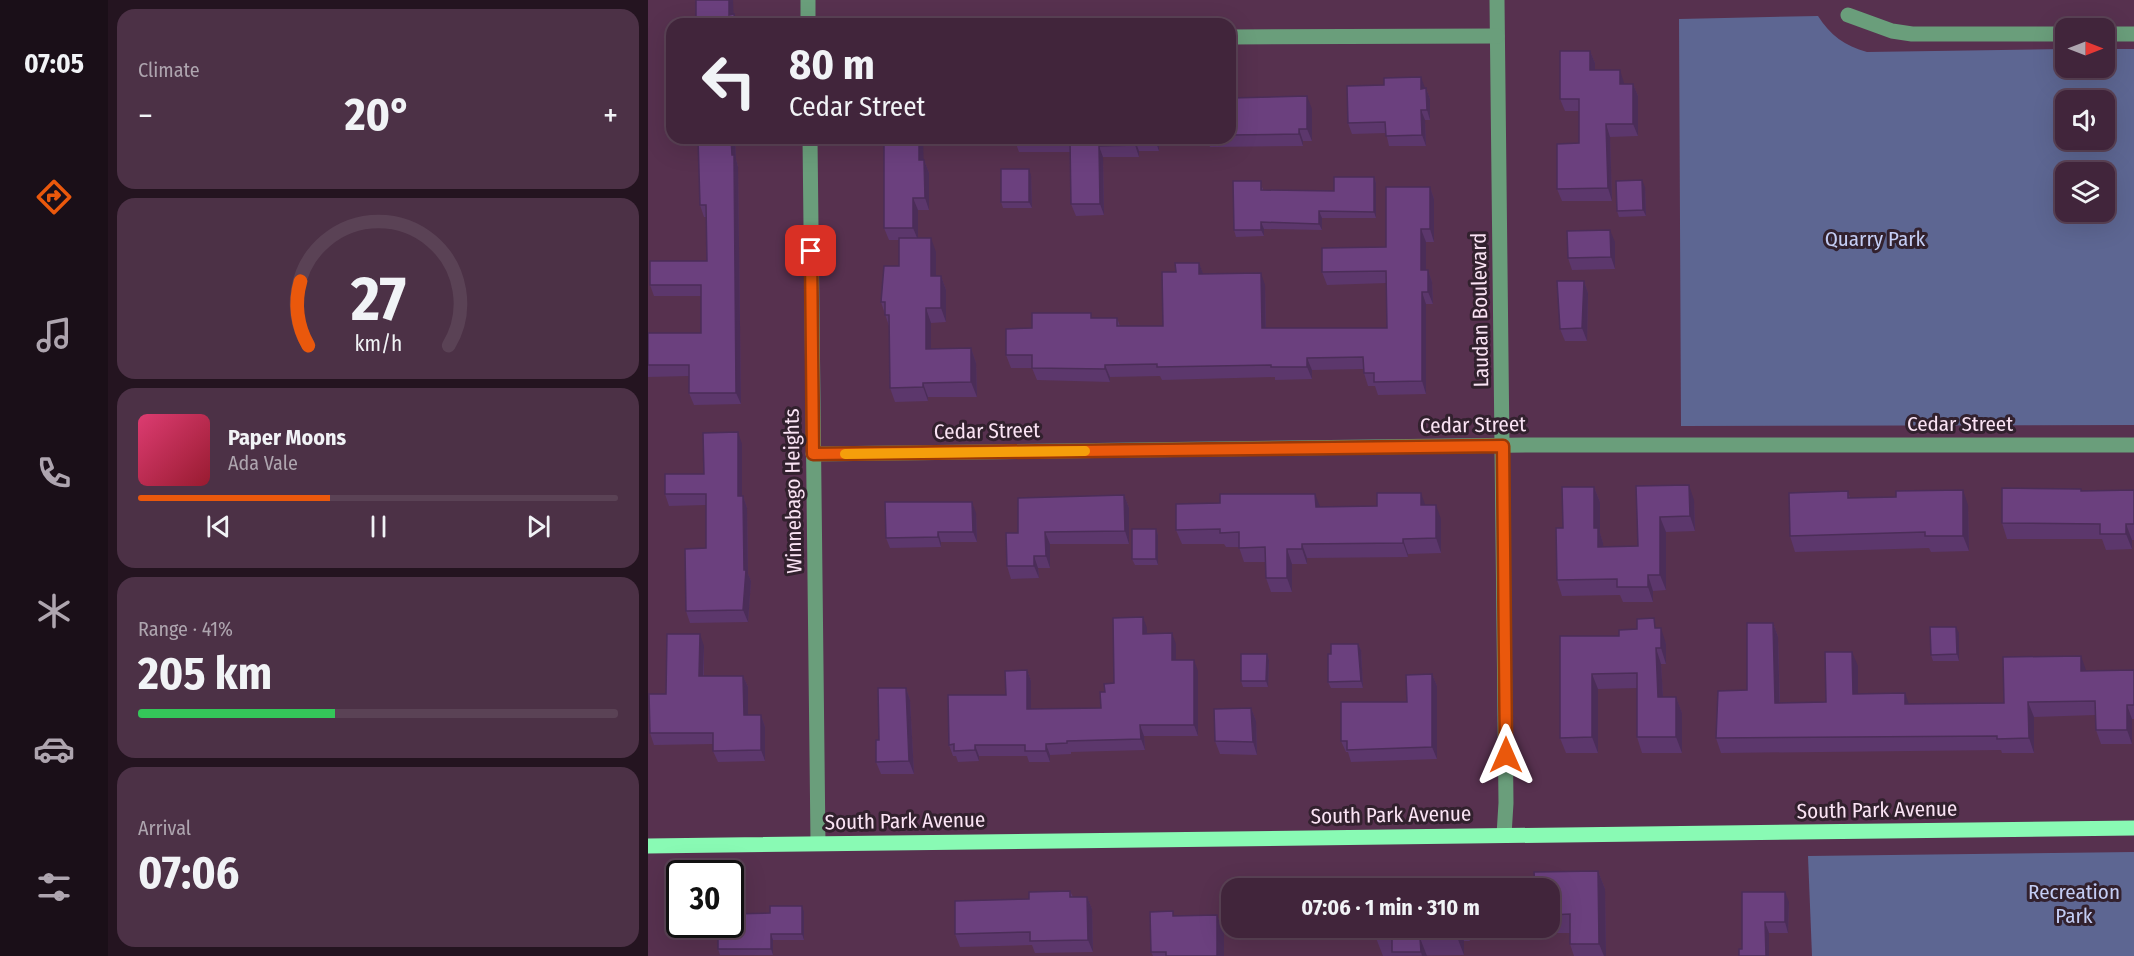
<!DOCTYPE html>
<html lang="en">
<head>
<meta charset="utf-8">
<style>
  :root { --surface:#41253b; --page:#4c3146; --text:#f1f3f6; --muted:#aea5af; --line:#5a4255; --accent:#ea580c }
  body { margin:0; font-family:"Fira Sans Condensed",sans-serif; background:var(--page); color:var(--text); height:100vh; display:flex; flex-direction:column; font-size:22px; white-space:nowrap }
  * { box-sizing:border-box; margin:0 }
  p { font-size:20px; color:var(--muted) }
  .icon { flex:none; width:33px; height:33px; fill:none; stroke:currentColor; stroke-width:2; stroke-linecap:round; stroke-linejoin:round }
  .map { position:relative; flex:1; overflow:hidden }
  .panel { display:flex; flex-direction:column; gap:9px; padding:9px; background:#241420; width:540px }
  .panel>* { flex:none }
  .hud { position:absolute; left:18px; top:18px; width:570px; height:126px; border-radius:18px; box-shadow:0 6px 24px #0002,0 0 0 2px var(--line); background:#41253b; color:var(--text); overflow:hidden }
  .needle { width:39px; rotate:90deg }
  .buttons { position:absolute; left:1407px; top:18px; display:grid; gap:12px }
  .buttons a { display:grid; place-items:center; width:60px; height:60px; border-radius:12px; background:var(--surface); box-shadow:0 6px 24px #0002,0 0 0 2px var(--line); font-size:30px }
  .speed { position:absolute; left:18px; top:860px; display:flex; gap:12px; font-size:30px; font-weight:700; text-align:center }
  .speed>* { display:grid; place-content:center; width:78px; height:78px; border-radius:50%; background:var(--surface); box-shadow:0 6px 24px #0002,0 0 0 2px var(--line); line-height:1 }
  .speed .limit { border:3px solid #111; border-radius:9px; background:#fff; color:#111 }
  .pin { position:absolute; display:grid; place-items:center; width:51px; height:51px; color:#fff; margin:-26px; border-radius:12px; box-shadow:0 3px 9px #0006 }
  .me { position:absolute; width:66px; margin:-33px; rotate:0deg; stroke-linejoin:round; filter:drop-shadow(0 0 4px #0008) }
  .turn { display:flex; align-items:center; gap:21px; height:126px; padding:0 24px; font-size:27px }
  .turn .icon { width:78px; height:78px; stroke-width:2.5 }
  .turn b { display:block; font-size:42px; line-height:51px }
  .big { font-size:45px; font-weight:700; line-height:1.1 }
  .panel .widget { flex:1; display:flex; flex-direction:column; justify-content:center; gap:9px; min-width:0; padding:0 21px; border-radius:18px; background:var(--page) }
  .panel .dial { align-items:center; gap:0 }
  .dial svg { height:156px; overflow:visible; fill:none; stroke:var(--line); stroke-width:7; stroke-linecap:round; text-anchor:middle }
  .dial text { fill:var(--text); stroke:none }
  .song { display:flex; align-items:center; gap:18px }
  .cover { width:72px; height:72px; border-radius:9px; background:linear-gradient(135deg,hsl(340 70% 55%),hsl(350 70% 35%)) }
  .played { height:6px; border-radius:3px; background:linear-gradient(90deg,var(--accent) 40%,var(--line) 40%) }
  .keys { display:flex; justify-content:space-around; direction:ltr }
  .heat { display:flex; justify-content:space-between; align-items:center; font-size:33px; direction:ltr }
  .charge { height:9px; border-radius:4px; background:linear-gradient(90deg,#34c759 41%,var(--line) 0) }
  .trip { position:absolute; left:573px; top:878px; width:339px; height:60px; border-radius:18px; background:var(--surface); box-shadow:0 6px 24px #0002,0 0 0 2px var(--line); font-weight:700; line-height:60px; text-align:center }
  main { display:flex; flex:1; min-height:0 }
  .tabs { display:flex; flex-direction:column; width:108px; justify-content:space-around; align-items:center; background:#1a0f18; color:var(--muted) }
  .tabs .icon { width:42px; height:42px }
  .tabs .selected { color:var(--accent) }
  .tabs b { font-size:27px; color:var(--text) }
  .map>svg:first-child { display:block }
  .green { fill:#5d6692; fill-rule:evenodd }
  .lines { fill:none; stroke-linecap:round; stroke-linejoin:round }
  .minor { stroke:#6a9e7b; stroke-width:15 }
  .major { stroke:#89fab4; stroke-width:15 }
  .wall { fill:#5c376c }
  .shaded-wall { fill:#4b2d58 }
  .building { fill:#6b407e; stroke:#4b2d58; stroke-width:1.5 }
  .route-casing { stroke:#983908; stroke-width:15 }
  .route { stroke:#ea580c; stroke-width:10 }
  .slow { stroke:#f59e0b; stroke-width:10 }
  .labels { text-anchor:middle; stroke-width:6; stroke-linejoin:round; paint-order:stroke }
  .park-label { font-size:21px; fill:#c4cdf4; stroke:#32212e }
  .street-label { font-size:21px; fill:#fae3f4; stroke:#32212e }
</style>
</head>
<body>
<main>
<nav class="tabs">
<b>07:05</b>
<svg class="icon selected" aria-label="directions" viewBox="0 0 24 24"><path d="M12 3l9 9-9 9-9-9zM9 14v-3h6M13 9l2 2-2 2"/></svg>
<svg class="icon" aria-label="music" viewBox="0 0 24 24"><path d="M9 18V5l10-2v13"/><circle cx="6" cy="18" r="3"/><circle cx="16" cy="16" r="3"/></svg>
<svg class="icon" aria-label="phone" viewBox="0 0 24 24"><path d="M5 4h4l2 5-3 2q2 4 5 5l2-3 5 2v4C11 20 4 13 5 4z"/></svg>
<svg class="icon" aria-label="climate" viewBox="0 0 24 24"><path d="M12 3v18M4 7l16 10M4 17L20 7"/></svg>
<svg class="icon" aria-label="car" viewBox="0 0 24 24"><path d="M5 17H2v-5l4-1 3-4h7l3 4 3 1v5h-3M9 17h6M6 11h13"/><circle cx="7" cy="17" r="2"/><circle cx="17" cy="17" r="2"/></svg>
<svg class="icon" aria-label="filters" viewBox="0 0 24 24"><path d="M4 7h16M4 17h16"/><circle cx="9" cy="7" r="2"/><circle cx="15" cy="17" r="2"/></svg>
</nav>
<section class="panel">
<div class="widget"><p>Climate</p>
<div class="heat"><a>−</a><b class="big">20°</b><a>+</a></div>
</div>
<div class="widget dial"><svg viewBox="0 0 100 80">
<path d="M14 69A42 42 0 1 1 86 69"/>
<path d="M14 69A42 42 0 0 1 10 36" stroke="#ea580c"/>
<text x="50" y="56" font-size="32" font-weight="700">27</text>
<text x="50" y="72" font-size="11">km/h</text>
</svg></div>
<div class="widget">
<div class="song"><i class="cover"></i><div><b>Paper Moons</b><p>Ada Vale</p></div></div>
<div class="played"></div>
<div class="keys"><svg class="icon" aria-label="previous" viewBox="0 0 24 24"><path d="M18 5L8 12l10 7zM5 5v14"/></svg><svg class="icon" aria-label="pause" viewBox="0 0 24 24"><path d="M8 5v14M16 5v14"/></svg><svg class="icon" aria-label="next" viewBox="0 0 24 24"><path d="M6 5l10 7-10 7zM19 5v14"/></svg></div>
</div>
<div class="widget"><p>Range · 41%</p><b class="big">205 km</b><div class="charge"></div></div>
<div class="widget"><p>Arrival</p><b class="big">07:06</b></div>
</section>
<div class="map">
<svg width="1486" height="956" viewBox="0 0 1486 956">
  <rect width="100%" height="100%" fill="#57314f"/>
  <g class="green">
    <path d="M1170,16C1182,35 1197,46 1219,52L1417,49L1418,68H1456L1457,49H1486V425L1033,426L1031,19ZM1418,100H1456V140H1418ZM1418,172H1456V212H1418Z"/>
    <polygon points="1486,852 1486,956 1164,956 1160,856"/>
  </g>
  <g class="lines">
    <g class="minor">
      <polyline points="160,0 160,24"/>
      <polyline points="849,0 858,803 856,835"/>
      <polyline points="1200,15 1244,31 1264,34 1418,34"/>
      <polyline points="1456,34 1486,34"/>
      <polyline points="582,37 849,36"/>
      <polyline points="162,138 170,843"/>
      <polyline points="165,454 885,445 1486,445"/>
    </g>
    <polyline class="major" points="0,846 1486,828"/>
  </g>
  <g class="wall">
    <polygon points="942,51 947,63 947,70 976,84 985,84 990,96 990,136 962,137 964,201 914,201 909,189 931,143 931,111 917,111 912,99"/>
    <polygon points="778,88 782,99 782,120 777,120 778,146 741,146 738,133 704,134 700,123"/>
    <polygon points="582,98 664,109 664,141 655,141 655,146 562,147 559,138 582,138"/>
    <polygon points="50,138 87,138 88,159 90,167 93,404 46,405 41,393 41,376 0,377 0,333 53,333 53,296 6,296 2,285 59,261 58,217 56,217 52,205"/>
    <polygon points="511,138 511,151 491,151 491,157 455,157 456,215 428,216 423,204 422,152 371,152 367,141"/>
    <polygon points="276,160 281,173 281,210 270,210 270,238 288,252 288,276 293,276 298,290 298,322 283,323 283,349 323,348 328,363 329,397 280,397 280,401 247,402 242,388 241,326 233,302 251,266 251,240 241,240 236,228"/>
    <polygon points="383,175 384,208 355,208 353,202"/>
    <polygon points="726,177 728,183 728,218 674,218 674,230 616,229 616,236 588,237 586,230 615,187 615,190 686,191"/>
    <polygon points="782,187 786,199 786,242 778,242 778,270 780,270 784,282 785,304 778,304 778,394 730,395 727,386 720,386 716,373 715,369 664,370 664,379 627,380 627,377 514,380 512,376 462,377 462,382 389,380 384,368 363,368 358,355 445,318 469,318 472,326 515,326 528,272 551,263 555,274 617,285 618,328 739,328 739,283 679,285 674,272 738,247"/>
    <polygon points="997,187 998,216 971,217 969,211"/>
    <polygon points="967,242 967,269 924,270 920,258"/>
    <polygon points="936,281 940,293 939,341 917,341 912,329"/>
    <polygon points="94,444 94,496 95,496 99,508 100,574 103,581 100,622 42,623 38,611 58,548 58,505 21,506 17,494 56,474"/>
    <polygon points="988,486 1046,500 1047,531 1018,532 1018,590 1005,591 1005,602 975,602 972,595 914,596 909,580 915,528 946,487 952,502 952,533 955,543 955,547 990,546"/>
    <polygon points="1486,490 1486,540 1484,540 1484,549 1458,550 1454,539 1359,539 1354,523 1434,491"/>
    <polygon points="1200,491 1202,498 1320,505 1321,551 1283,552 1281,548 1147,552 1142,536"/>
    <polygon points="476,495 481,508 481,544 402,544 402,568 390,568 391,578 363,579 359,566 370,533"/>
    <polygon points="778,505 793,519 793,553 760,554 760,557 659,558 659,564 644,564 644,592 623,592 618,578 618,562 596,562 591,547 578,547 576,544 534,544 528,530 672,507"/>
    <polygon points="328,513 329,542 293,542 293,547 242,548 238,538"/>
    <polygon points="508,529 510,535 510,565 487,565 484,559"/>
    <polygon points="1125,623 1130,637 1132,703 1178,702 1210,666 1210,694 1261,704 1356,703 1438,671 1486,670 1486,719 1484,719 1484,744 1453,744 1448,730 1448,715 1386,717 1386,753 1354,753 1353,750 1073,753 1068,738 1099,690"/>
    <polygon points="499,628 499,634 528,644 528,660 550,671 550,736 496,736 497,750 423,752 423,754 402,755 402,762 381,762 379,756 331,756 331,761 310,762 308,756 305,756 301,745 358,695 379,670 383,681 383,709 453,708 457,692 466,683"/>
    <polygon points="1010,628 1018,644 1018,664 1013,664 1015,697 1028,697 1034,713 1034,753 994,753 989,737 989,688 950,689 950,753 918,753 912,738 912,636 971,636"/>
    <polygon points="1311,633 1311,661 1285,661 1283,655"/>
    <polygon points="710,644 713,650 715,688 683,688 680,682 683,654"/>
    <polygon points="56,646 56,676 95,676 100,687 100,715 113,715 117,727 117,761 70,762 65,751 65,744 6,745 2,733 18,694"/>
    <polygon points="619,654 621,660 620,687 595,687 593,681"/>
    <polygon points="784,674 789,686 789,759 703,762 700,752 698,752 693,741 759,702"/>
    <polygon points="258,688 262,700 266,774 233,774 228,762 231,740"/>
    <polygon points="603,708 608,721 609,755 572,754 567,741"/>
    <polygon points="950,871 957,889 958,956 926,956 922,944 922,933 893,933 891,927 902,927 902,888"/>
    <polygon points="422,891 425,897 439,897 444,909 445,952 387,953 384,945 312,947 307,934 381,899"/>
    <polygon points="1094,892 1141,902 1140,933 1121,933 1121,956 1091,956 1094,949"/>
    <polygon points="156,912 156,940 125,940 125,955 72,955 70,949 122,913"/>
    <polygon points="569,915 576,933 576,956 505,956 503,952 527,916"/>
    <polygon points="728,927 822,927 822,941 816,941 816,955 735,956 728,938"/>
  </g>
  <g class="shaded-wall">
    <polygon points="81,0 85,0 86,24 81,15"/>
    <polygon points="86,14 90,24 87,24"/>
    <polygon points="942,51 947,63 947,83 942,70"/>
    <polygon points="972,70 976,83 977,96 972,84"/>
    <polygon points="773,77 777,88 777,99 773,89"/>
    <polygon points="985,84 990,96 990,136 985,124"/>
    <polygon points="778,88 782,99 782,120 779,110"/>
    <polygon points="659,96 664,109 664,141 659,129"/>
    <polygon points="773,110 777,120 778,146 774,135"/>
    <polygon points="958,124 962,137 964,201 960,188"/>
    <polygon points="651,129 655,141 655,146 651,134"/>
    <polygon points="83,138 87,138 88,159 90,167 93,404 88,393"/>
    <polygon points="271,138 275,138 276,173 271,160"/>
    <polygon points="507,138 511,138 511,151 507,140"/>
    <polygon points="487,140 491,151 491,157 487,145"/>
    <polygon points="451,146 455,157 456,215 452,204"/>
    <polygon points="276,160 281,173 281,210 277,198"/>
    <polygon points="381,169 383,175 384,208 381,202"/>
    <polygon points="726,177 728,183 728,218 726,212"/>
    <polygon points="994,180 997,187 998,216 995,210"/>
    <polygon points="782,187 786,199 786,242 782,229"/>
    <polygon points="265,198 270,210 270,240 265,228"/>
    <polygon points="671,211 674,218 674,230 671,224"/>
    <polygon points="613,222 616,229 616,236 613,230"/>
    <polygon points="773,229 778,242 778,282 773,270"/>
    <polygon points="962,230 967,242 967,269 963,257"/>
    <polygon points="283,238 288,252 288,291 283,276"/>
    <polygon points="551,263 556,276 551,274"/>
    <polygon points="780,270 784,282 785,304 780,292"/>
    <polygon points="613,273 617,285 618,341 614,328"/>
    <polygon points="293,276 298,290 298,322 293,308"/>
    <polygon points="936,281 940,293 939,341 934,328"/>
    <polygon points="774,292 778,304 778,394 774,381"/>
    <polygon points="278,308 283,323 283,363 278,349"/>
    <polygon points="323,348 328,363 329,397 323,382"/>
    <polygon points="659,358 664,370 664,379 659,367"/>
    <polygon points="457,365 462,377 462,382 457,369"/>
    <polygon points="275,383 280,397 280,401 275,387"/>
    <polygon points="90,432 94,444 94,508 90,496"/>
    <polygon points="1041,485 1046,500 1047,531 1042,516"/>
    <polygon points="946,487 952,502 952,533 955,543 956,562 950,547 946,528"/>
    <polygon points="1315,490 1320,505 1321,551 1315,536"/>
    <polygon points="773,493 778,507 773,505"/>
    <polygon points="667,494 673,509 668,507"/>
    <polygon points="476,495 481,508 481,544 477,531"/>
    <polygon points="95,496 99,508 100,574 103,581 100,622 95,610"/>
    <polygon points="324,502 328,513 329,542 325,532"/>
    <polygon points="788,505 793,519 793,553 788,538"/>
    <polygon points="1012,517 1018,532 1018,590 1012,575"/>
    <polygon points="1478,524 1484,540 1484,549 1478,534"/>
    <polygon points="508,529 510,535 510,565 508,559"/>
    <polygon points="290,532 293,542 293,547 290,537"/>
    <polygon points="397,532 402,544 402,568 398,556"/>
    <polygon points="755,539 760,554 760,557 755,543"/>
    <polygon points="654,544 659,558 659,564 654,549"/>
    <polygon points="639,549 644,564 644,592 639,578"/>
    <polygon points="386,556 390,568 391,578 386,566"/>
    <polygon points="1000,575 1005,591 1005,602 1000,587"/>
    <polygon points="495,617 499,628 499,645 495,634"/>
    <polygon points="1125,623 1130,637 1132,717 1127,703"/>
    <polygon points="1308,627 1311,633 1311,661 1309,654"/>
    <polygon points="1013,628 1018,644 1018,664 1013,648"/>
    <polygon points="524,633 528,644 528,671 524,660"/>
    <polygon points="52,634 56,646 55,688 51,676"/>
    <polygon points="710,644 713,650 715,688 713,681"/>
    <polygon points="1008,648 1013,664 1016,713 1010,697"/>
    <polygon points="1204,652 1210,666 1210,708 1205,694"/>
    <polygon points="619,654 621,660 620,687 618,681"/>
    <polygon points="1433,656 1438,670 1433,671"/>
    <polygon points="546,660 550,671 550,736 546,725"/>
    <polygon points="379,670 383,681 383,720 379,709"/>
    <polygon points="784,674 789,686 789,759 784,747"/>
    <polygon points="944,674 950,689 950,753 944,737"/>
    <polygon points="95,676 100,687 100,727 96,715"/>
    <polygon points="258,688 262,700 266,774 261,761"/>
    <polygon points="1257,693 1262,707 1257,704"/>
    <polygon points="1028,697 1034,713 1034,753 1028,737"/>
    <polygon points="1380,702 1386,717 1386,753 1381,738"/>
    <polygon points="1479,705 1484,719 1484,744 1479,730"/>
    <polygon points="603,708 608,721 609,755 605,742"/>
    <polygon points="113,715 117,727 117,761 113,750"/>
    <polygon points="492,725 496,736 497,750 493,739"/>
    <polygon points="398,744 402,755 402,762 398,751"/>
    <polygon points="327,745 331,756 331,761 327,750"/>
    <polygon points="950,871 957,889 958,956 956,956 951,944"/>
    <polygon points="1137,892 1141,902 1140,933 1137,922"/>
    <polygon points="439,897 444,909 445,952 440,940"/>
    <polygon points="154,906 156,912 156,940 154,934"/>
    <polygon points="569,915 576,933 576,956 569,956"/>
    <polygon points="1117,922 1121,933 1121,956 1118,956"/>
    <polygon points="809,927 810,927 816,941 816,955 809,937"/>
    <polygon points="817,927 822,927 822,941"/>
    <polygon points="123,934 125,940 125,955 123,949"/>
    <polygon points="772,938 779,956 774,956 773,952"/>
  </g>
  <g class="building">
    <polygon points="48,0 81,0 81,15 86,14 87,24 48,24"/>
    <polygon points="912,51 942,51 942,70 972,70 972,84 985,84 985,124 958,124 960,188 909,189 909,144 931,143 931,99 912,99"/>
    <polygon points="773,77 773,89 778,88 779,110 773,110 774,135 738,136 737,122 700,123 699,86 736,85 736,78"/>
    <polygon points="659,96 659,129 651,129 651,134 582,135 582,98"/>
    <polygon points="50,138 83,138 84,155 86,155 88,393 41,393 41,365 0,365 0,333 53,333 53,285 2,285 2,261 59,261 58,205 52,205"/>
    <polygon points="236,138 271,138 271,160 276,160 277,198 265,198 265,228 236,228"/>
    <polygon points="367,138 507,138 507,140 487,140 487,145 451,146 452,204 423,204 422,141 367,141"/>
    <rect x="353" y="169" width="28" height="33"/>
    <polygon points="686,177 726,177 726,212 671,211 671,224 613,222 613,230 586,230 585,181 613,181 613,190 686,191"/>
    <polygon points="994,180 995,210 969,211 968,181"/>
    <polygon points="738,187 782,187 782,229 773,229 773,270 780,270 780,292 774,292 774,381 726,382 726,373 716,373 715,357 659,358 659,367 623,367 623,365 509,367 509,364 457,365 457,369 384,368 384,355 358,355 358,329 384,328 384,313 443,313 443,318 469,318 469,326 515,326 514,272 528,272 527,263 551,263 551,274 613,273 614,328 739,328 738,271 674,272 674,248 738,247"/>
    <polygon points="962,230 963,257 920,258 919,231"/>
    <polygon points="251,238 283,238 283,276 293,276 293,308 278,308 278,349 323,348 323,382 275,383 275,387 242,388 241,315 237,315 237,302 233,302 236,266 251,266"/>
    <polygon points="909,281 936,281 934,328 912,329"/>
    <polygon points="90,432 90,496 95,496 96,570 98,570 95,610 38,611 37,549 58,548 58,494 17,494 17,474 56,474 55,433"/>
    <polygon points="1041,485 1042,516 1012,517 1012,575 1000,575 1000,587 969,587 969,579 909,580 908,528 915,528 914,487 946,487 946,528 950,528 950,547 990,546 988,486"/>
    <polygon points="1354,488 1433,489 1433,491 1486,490 1486,524 1478,524 1478,534 1452,534 1452,524 1354,523"/>
    <polygon points="1315,490 1315,536 1277,536 1277,532 1142,536 1141,493 1200,491 1200,498 1248,497 1248,491"/>
    <polygon points="729,493 773,493 773,505 788,505 788,538 755,539 755,543 654,544 654,549 639,549 639,578 618,578 617,547 591,548 591,532 572,533 572,529 528,530 528,504 572,503 572,494 667,494 668,507 729,506"/>
    <polygon points="476,495 477,531 397,532 398,556 386,556 386,566 359,566 358,533 370,533 370,498"/>
    <polygon points="237,502 324,502 325,532 290,532 290,537 238,538"/>
    <rect x="484" y="529" width="24" height="30"/>
    <polygon points="495,617 495,634 524,633 524,660 546,660 546,725 492,725 493,739 419,741 419,743 398,744 398,751 377,751 377,745 327,745 327,750 306,751 306,744 301,745 300,695 358,695 357,671 379,670 379,709 453,708 452,692 457,692 456,684 466,683 465,618"/>
    <polygon points="1006,618 1007,628 1013,628 1013,648 1008,648 1010,697 1028,697 1028,737 989,737 989,673 944,674 944,737 912,738 912,636 971,636 971,630 989,629 989,619"/>
    <polygon points="1099,623 1125,623 1127,703 1178,702 1177,652 1204,652 1205,694 1257,693 1257,704 1356,703 1355,657 1433,656 1433,671 1486,670 1486,705 1479,705 1479,730 1448,730 1447,701 1380,702 1381,738 1349,739 1349,736 1068,738 1070,691 1099,690"/>
    <polygon points="1282,627 1308,627 1309,654 1283,655"/>
    <polygon points="19,634 52,634 51,676 95,676 96,715 113,715 113,750 65,751 65,733 2,733 1,694 18,694"/>
    <polygon points="683,644 710,644 713,681 680,682 680,654 683,654"/>
    <polygon points="593,654 619,654 618,681 593,681"/>
    <polygon points="784,674 784,747 699,750 699,741 693,741 693,702 759,702 758,675"/>
    <polygon points="230,688 258,688 261,761 228,762 228,740 231,740"/>
    <polygon points="603,708 605,742 567,741 566,709"/>
    <polygon points="950,871 951,944 922,944 922,914 902,915 902,888 887,888 886,872"/>
    <polygon points="422,891 422,897 439,897 440,940 382,941 382,932 307,934 307,901 381,899 381,892"/>
    <polygon points="1094,892 1137,892 1137,922 1117,922 1118,956 1091,956 1091,949 1094,949"/>
    <polygon points="122,906 154,906 154,934 123,934 123,949 70,949 70,924 82,924 82,914 122,913"/>
    <polygon points="525,911 525,916 569,915 569,956 518,956 518,952 503,952 502,912"/>
    <polygon points="728,927 809,927 809,937 772,938 773,952 744,952 744,938 728,938"/>
  </g>
  <g class="lines">
    <g class="route-casing">
      <polyline id="route" points="163,251 165,454 855,446 858,755"/>
    </g>
    <use href="#route" class="route"/>
    <polyline class="slow" points="197,454 437,451"/>
  </g>
  <g class="labels">
    <g class="park-label">
      <text x="1227" y="246">Quarry Park</text>
      <text x="1426" y="899">Recreation<tspan x="1426" dy="24">Park</tspan></text>
    </g>
    <g class="street-label">
      <text transform="translate(832 310) rotate(-91)" y="7">Laudan Boulevard</text>
      <text x="1312" y="431">Cedar Street</text>
      <text transform="translate(825 425) rotate(-1)" y="7">Cedar Street</text>
      <text transform="translate(339 431) rotate(-1)" y="7">Cedar Street</text>
      <text transform="translate(145 491) rotate(-91)" y="7">Winnebago Heights</text>
      <text transform="translate(1229 810) rotate(-1)" y="7">South Park Avenue</text>
      <text transform="translate(743 815) rotate(-1)" y="7">South Park Avenue</text>
      <text transform="translate(257 821) rotate(-1)" y="7">South Park Avenue</text>
    </g>
  </g>
</svg>
<div class="buttons">
<a><svg class="needle" viewBox="-14 -14 28 28"><path d="M0-13l5 13h-10z" fill="#e53935"/><path d="M0 13l5-13h-10z" fill="#aea5af"/></svg></a>
<a><svg class="icon" aria-label="sound" viewBox="0 0 24 24"><path d="M4 9h4l5-4v14l-5-4H4zM17 9q2 3 0 6"/></svg></a>
<a><svg class="icon" aria-label="layers" viewBox="0 0 24 24"><path d="M12 4l9 5-9 5-9-5zM3 14l9 5 9-5"/></svg></a>
</div>
<div class="speed"><div class="limit">30</div></div>
<div class="pin" style="left:163px;top:251px;background:#d93025"><svg class="icon" aria-label="arrive" viewBox="0 0 24 24"><path d="M6 21V4h12l-3 4 3 4H6"/></svg></div>
<svg class="me" style="left:858px;top:755px" viewBox="-20 -20 40 40"><path d="M0-17L14 15 0 8-14 15z" fill="#ea580c" stroke="#fff" stroke-width="4"/></svg>
<div class="trip">07:06 · 1 min · 310 m</div>
<div class="hud">
<div class="turn"><svg class="icon" aria-label="left" viewBox="0 0 24 24"><path d="M17 20v-9H6M10 6l-5 5 5 5"/></svg><div><b>80 m</b>Cedar Street</div></div>
</div>
</div>
</main>
</body>
</html>
